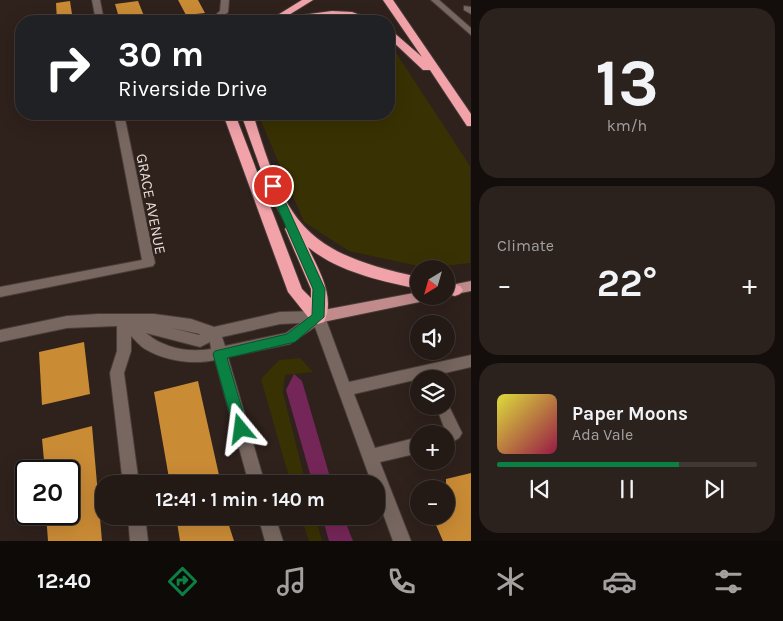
<!DOCTYPE html>
<html lang="en">
<head>
<meta charset="utf-8">
<style>
  :root { --surface:#231915; --page:#2b221e; --text:#f1f3f6; --muted:#a3a0a0; --line:#403834; --accent:#0b8043 }
  body { margin:0; font-family:Karla,sans-serif; background:var(--page); color:var(--text); height:100vh; display:flex; flex-direction:column; font-size:19px; white-space:nowrap }
  * { box-sizing:border-box; margin:0 }
  p { font-size:16px; color:var(--muted) }
  .icon { flex:none; width:28px; height:28px; fill:none; stroke:currentColor; stroke-width:2; stroke-linecap:round; stroke-linejoin:round }
  .map { position:relative; flex:1; overflow:hidden }
  .side { display:flex; flex-direction:column; gap:8px; padding:8px; background:#130e0c; width:312px }
  .side>* { flex:none }
  .top-card { position:absolute; left:15px; top:15px; width:380px; height:105px; border-radius:20px; box-shadow:0 5px 20px #0002,0 0 0 1px var(--line); background:#202124; color:#fff; overflow:hidden }
  .needle { width:32px; rotate:217deg }
  .buttons { position:absolute; left:410px; top:260px; display:grid; gap:10px }
  .buttons a { display:grid; place-items:center; width:45px; height:45px; border-radius:50%; background:var(--surface); box-shadow:0 5px 20px #0002,0 0 0 1px var(--line); font-size:25px }
  .speed { position:absolute; left:15px; top:460px; display:flex; gap:10px; font-size:25px; font-weight:700; text-align:center }
  .speed>* { display:grid; place-content:center; width:65px; height:65px; border-radius:50%; background:var(--surface); box-shadow:0 5px 20px #0002,0 0 0 1px var(--line); line-height:1 }
  .speed .limit { border:2px solid #111; border-radius:8px; background:#fff; color:#111 }
  .pin { position:absolute; display:grid; place-items:center; width:42px; height:42px; color:#fff; margin:-21px; border:2px solid #fff; border-radius:50%; box-shadow:0 1px 5px #0007 }
  .me { position:absolute; width:55px; margin:-28px; rotate:344deg; stroke-linejoin:round; filter:drop-shadow(0 0 4px #0008) }
  .turn { display:flex; align-items:center; gap:18px; height:105px; padding:0 20px; font-size:22px }
  .turn .icon { width:65px; height:65px; stroke-width:2.5 }
  .turn b { display:block; font-size:35px; line-height:42px }
  .big { font-size:38px; font-weight:700; line-height:1.1 }
  .side .card { flex:1; display:flex; flex-direction:column; justify-content:center; gap:8px; min-width:0; padding:0 18px; border-radius:20px; background:var(--page) }
  .side .dial { align-items:center; gap:0 }
  .dial b { font-size:65px; line-height:1 }
  .song { display:flex; align-items:center; gap:15px }
  .cover { width:60px; height:60px; border-radius:8px; background:linear-gradient(135deg,hsl(60 70% 55%),hsl(340 70% 35%)) }
  .played { height:5px; border-radius:2px; background:linear-gradient(90deg,var(--accent) 70%,var(--line) 70%) }
  .keys { display:flex; justify-content:space-around; direction:ltr }
  .heat { display:flex; justify-content:space-between; align-items:center; font-size:28px; direction:ltr }
  .trip { position:absolute; left:95px; top:475px; width:290px; height:50px; border-radius:20px; background:var(--surface); box-shadow:0 5px 20px #0002,0 0 0 1px var(--line); font-weight:700; line-height:50px; text-align:center }
  .menu { display:flex; height:80px; justify-content:space-around; align-items:center; background:#0e0a08; color:var(--muted) }
  .menu .icon { width:35px; height:35px }
  .menu .active { color:var(--accent) }
  .menu b { font-size:22px; color:var(--text) }
  main { display:flex; flex:1; min-height:0 }
  .map>svg:first-child { display:block }
  .green { fill:#383103 }
  .water { fill:#752658 }
  .building { fill:#ca8b35 }
  .lines { fill:none; stroke-linecap:round; stroke-linejoin:round }
  .minor-casing { stroke:#483d39; stroke-width:2 }
  .major-casing { stroke:#483d39; stroke-width:2 }
  .highway-casing { stroke:#483d39; stroke-width:2 }
  .minor { fill:#776760; fill-rule:evenodd }
  .major { fill:#c18b8c; fill-rule:evenodd }
  .highway { fill:#f2a3aa; fill-rule:evenodd }
  .route { fill:#0b8043; stroke:#07532c }
  .labels { text-anchor:middle; stroke-width:5; stroke-linejoin:round; paint-order:stroke }
  .street-label { font-size:15px; fill:#e6ddd9; stroke:#2f211c }
</style>
</head>
<body>
<main>
<div class="map">
<svg width="471" height="541" viewBox="0 0 471 541">
  <rect width="100%" height="100%" fill="#2f211c"/>
  <g class="green">
    <polygon points="389,42 470,166 470,263 427,268 349,251 304,222 258,114 389,114"/>
    <polygon points="300,358 313,372 285,375 283,393 306,484 291,484 261,379 279,360"/>
    <polygon points="301,516 315,516 322,541 309,541"/>
  </g>
  <g class="water">
    <polygon points="294,374 302,381 332,484 313,484 286,390"/>
    <polygon points="322,516 343,516 353,541 329,541"/>
  </g>
  <g class="building">
    <polygon points="178,0 198,0 205,13 186,15"/>
    <polygon points="70,1 73,21 57,21 56,3"/>
    <polygon points="138,1 146,21 120,21 115,4"/>
    <polygon points="84,342 90,394 42,405 39,352"/>
    <polygon points="198,381 221,484 170,484 154,392"/>
    <polygon points="92,426 102,541 48,541 46,514 69,514 69,471 45,471 42,439"/>
    <polygon points="471,473 471,541 443,541 432,516 446,516 446,479"/>
    <polygon points="176,516 226,516 234,541 180,541"/>
  </g>
  <g class="lines">
    <g class="minor-casing">
      <g id="minor">
        <polygon points="92,0 100,0 104,21 96,21"/>
        <polygon points="221,0 229,0 228,12 218,21 209,21 220,11"/>
        <polygon points="431,0 439,0 471,28 471,35"/>
        <polygon points="464,6 471,7 471,14 464,10"/>
        <polygon points="114,114 124,114 155,263 153,266 0,297 0,287 142,260"/>
        <path d="M318,311L323,313L325,317L349,382L471,355V367L354,394L375,448L419,437V453L380,462L411,541H393L376,494V484H372L315,327L290,344L228,357L265,484H249L215,360C193,365 165,361 145,349C140,346 135,340 131,336V351L124,373L139,484H123L110,373L117,351V326L67,328L0,342V330L67,316L98,314H154L191,319L214,327L280,312ZM300,323L286,333L225,346L222,337L280,324ZM172,328L200,334L199,335ZM146,333L200,347L210,342L211,349C189,353 163,348 146,333Z"/>
        <polygon points="446,400 462,433 459,438 446,446 446,434 440,434 445,430 436,406 446,406"/>
        <polygon points="128,516 145,516 148,541 130,541"/>
        <polygon points="258,516 275,516 283,541 265,541"/>
      </g>
    </g>
    <g class="major-casing">
      <g id="major">
        <polygon points="471,281 471,291 446,296 446,286"/>
        <polygon points="419,292 419,296 430,296 429,300 318,323 313,321 311,317 313,313 318,311"/>
      </g>
    </g>
    <g class="highway-casing">
      <g id="highway">
        <polygon points="302,0 313,0 279,21 268,21"/>
        <polygon points="383,0 393,0 471,114 471,126 467,126 430,70 423,70 389,38 389,30 392,31 422,57"/>
        <polygon points="332,11 352,12 376,21 332,16 287,21 302,15"/>
        <path d="M223,114H235L302,289L311,298V289L285,229L287,226L270,195L241,114H253C286,223 304,253 419,277V289C381,281 338,272 308,247C318,269 336,297 324,322L318,324L312,322L288,292Z"/>
        <polygon points="446,282 460,286 463,290 460,294 455,296 446,294"/>
      </g>
    </g>
    <use href="#minor" class="minor"/>
    <use href="#major" class="major"/>
    <use href="#highway" class="highway"/>
  </g>
  <polygon class="route" points="273,182 278,186 325,289 324,317 295,342 227,358 248,429 246,434 241,436 236,434 234,429 213,354 215,351 287,334 312,315 313,289 268,186"/>
  <g class="labels">
    <g class="street-label">
      <text transform="translate(151 204) rotate(79)" y="5">GRACE AVENUE</text>
    </g>
  </g>
</svg>
<div class="buttons">
<a><svg class="needle" viewBox="-14 -14 28 28"><path d="M0-13l5 13h-10z" fill="#e53935"/><path d="M0 13l5-13h-10z" fill="#a3a0a0"/></svg></a>
<a><svg class="icon" aria-label="sound" viewBox="0 0 24 24"><path d="M4 9h4l5-4v14l-5-4H4zM17 9q2 3 0 6"/></svg></a>
<a><svg class="icon" aria-label="layers" viewBox="0 0 24 24"><path d="M12 4l9 5-9 5-9-5zM3 14l9 5 9-5"/></svg></a>
<a>+</a>
<a>−</a>
</div>
<div class="speed"><div class="limit">20</div></div>
<div class="pin" style="left:273px;top:186px;background:#d93025"><svg class="icon" aria-label="arrive" viewBox="0 0 24 24"><path d="M6 21V4h12l-3 4 3 4H6"/></svg></div>
<svg class="me" style="left:241px;top:429px" viewBox="-20 -20 40 40"><path d="M0-17L14 15 0 8-14 15z" fill="#0b8043" stroke="#fff" stroke-width="4"/></svg>
<div class="trip">12:41 · 1 min · 140 m</div>
<div class="top-card">
<div class="turn"><svg class="icon" aria-label="right" viewBox="0 0 24 24"><path d="M7 20v-9h11M14 6l5 5-5 5"/></svg><div><b>30 m</b>Riverside Drive</div></div>
</div>
</div>
<section class="side">
<div class="card dial"><b>13</b><p>km/h</p></div>
<div class="card"><p>Climate</p>
<div class="heat"><a>−</a><b class="big">22°</b><a>+</a></div>
</div>
<div class="card">
<div class="song"><i class="cover"></i><div><b>Paper Moons</b><p>Ada Vale</p></div></div>
<div class="played"></div>
<div class="keys"><svg class="icon" aria-label="previous" viewBox="0 0 24 24"><path d="M18 5L8 12l10 7zM5 5v14"/></svg><svg class="icon" aria-label="pause" viewBox="0 0 24 24"><path d="M8 5v14M16 5v14"/></svg><svg class="icon" aria-label="next" viewBox="0 0 24 24"><path d="M6 5l10 7-10 7zM19 5v14"/></svg></div>
</div>
</section>
</main>
<nav class="menu">
<b>12:40</b>
<svg class="icon active" aria-label="directions" viewBox="0 0 24 24"><path d="M12 3l9 9-9 9-9-9zM9 14v-3h6M13 9l2 2-2 2"/></svg>
<svg class="icon" aria-label="music" viewBox="0 0 24 24"><path d="M9 18V5l10-2v13"/><circle cx="6" cy="18" r="3"/><circle cx="16" cy="16" r="3"/></svg>
<svg class="icon" aria-label="phone" viewBox="0 0 24 24"><path d="M5 4h4l2 5-3 2q2 4 5 5l2-3 5 2v4C11 20 4 13 5 4z"/></svg>
<svg class="icon" aria-label="climate" viewBox="0 0 24 24"><path d="M12 3v18M4 7l16 10M4 17L20 7"/></svg>
<svg class="icon" aria-label="car" viewBox="0 0 24 24"><path d="M5 17H2v-5l4-1 3-4h7l3 4 3 1v5h-3M9 17h6M6 11h13"/><circle cx="7" cy="17" r="2"/><circle cx="17" cy="17" r="2"/></svg>
<svg class="icon" aria-label="filters" viewBox="0 0 24 24"><path d="M4 7h16M4 17h16"/><circle cx="9" cy="7" r="2"/><circle cx="15" cy="17" r="2"/></svg>
</nav>
</body>
</html>
